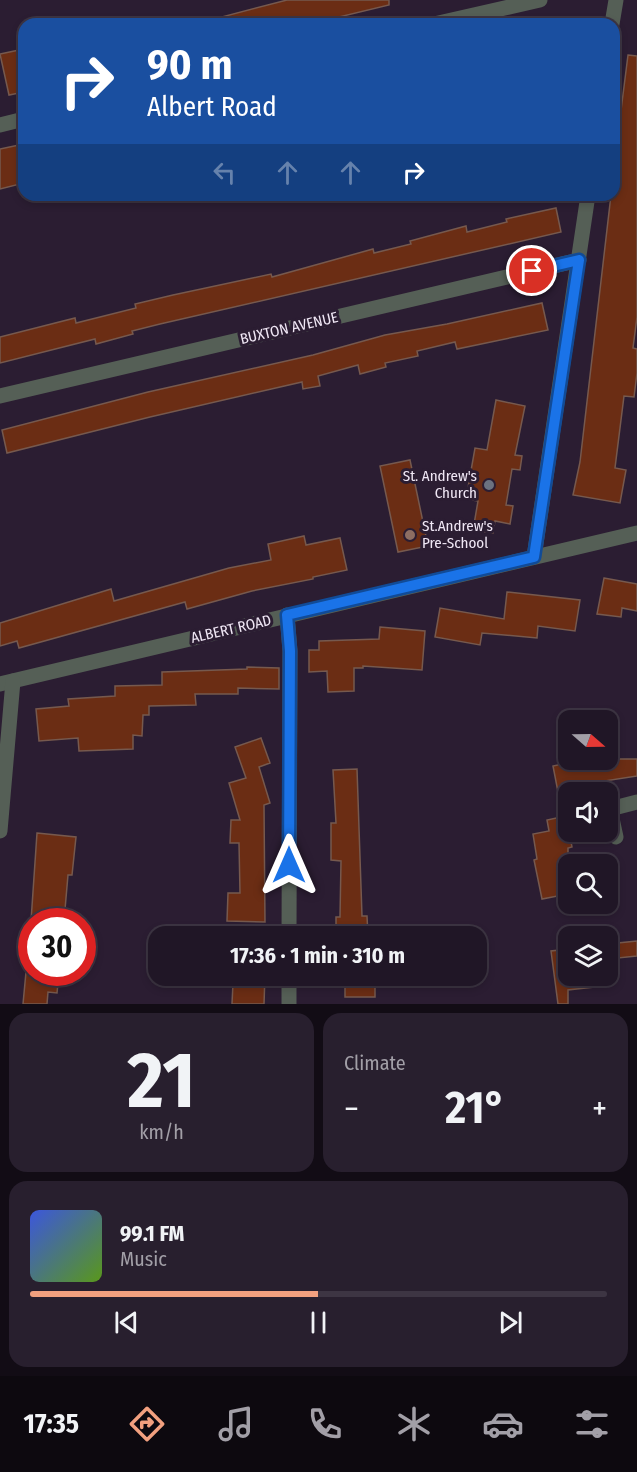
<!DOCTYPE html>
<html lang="en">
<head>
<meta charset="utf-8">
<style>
  :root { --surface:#201626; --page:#281f2e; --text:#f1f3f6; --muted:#a29fa7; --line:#3d3543; --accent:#f2a07f }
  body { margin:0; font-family:"Fira Sans Condensed",sans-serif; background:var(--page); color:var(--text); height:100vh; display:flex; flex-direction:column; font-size:22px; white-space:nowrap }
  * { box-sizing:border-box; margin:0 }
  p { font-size:20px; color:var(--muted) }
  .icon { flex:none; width:33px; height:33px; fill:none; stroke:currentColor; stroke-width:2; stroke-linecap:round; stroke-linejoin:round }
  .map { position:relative; height:1004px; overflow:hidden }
  .sheet { display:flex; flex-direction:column; gap:9px; padding:9px; background:#120c15; flex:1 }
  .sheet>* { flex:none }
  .hud { position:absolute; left:18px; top:18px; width:602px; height:183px; border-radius:18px; box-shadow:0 3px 9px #0003,0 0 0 2px var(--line); background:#1a4fa0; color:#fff; overflow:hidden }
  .needle { width:39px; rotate:110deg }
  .controls { position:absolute; left:558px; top:710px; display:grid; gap:12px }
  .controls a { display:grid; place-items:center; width:60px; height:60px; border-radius:12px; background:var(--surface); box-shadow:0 3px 9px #0003,0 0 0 2px var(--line); font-size:30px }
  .speed { position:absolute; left:18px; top:908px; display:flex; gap:12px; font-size:30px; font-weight:700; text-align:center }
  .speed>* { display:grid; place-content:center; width:78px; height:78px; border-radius:50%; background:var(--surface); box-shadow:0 3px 9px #0003,0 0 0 2px var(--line); line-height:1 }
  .speed .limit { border:9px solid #d22; background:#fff; color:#111 }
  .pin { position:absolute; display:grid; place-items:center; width:51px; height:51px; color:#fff; margin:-26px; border:3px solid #fff; border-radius:50%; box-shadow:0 2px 6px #0007 }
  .me { position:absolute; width:66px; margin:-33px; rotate:0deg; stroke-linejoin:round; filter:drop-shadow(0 0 4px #0008) }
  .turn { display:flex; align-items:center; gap:21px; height:126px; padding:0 30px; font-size:27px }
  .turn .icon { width:78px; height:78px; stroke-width:2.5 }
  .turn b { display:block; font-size:42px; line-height:51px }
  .lanes { display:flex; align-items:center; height:57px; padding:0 30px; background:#0003; justify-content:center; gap:30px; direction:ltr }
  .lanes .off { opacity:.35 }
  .big { font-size:45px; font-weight:700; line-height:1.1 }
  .sheet .card { flex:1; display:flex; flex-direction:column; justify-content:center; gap:9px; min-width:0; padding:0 21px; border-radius:18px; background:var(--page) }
  .sheet .dial { align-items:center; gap:0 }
  .dial b { font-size:78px; line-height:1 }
  .song { display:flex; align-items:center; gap:18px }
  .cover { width:72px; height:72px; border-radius:9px; background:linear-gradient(135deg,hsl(230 70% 55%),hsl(90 70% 35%)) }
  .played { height:6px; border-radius:3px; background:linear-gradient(90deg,var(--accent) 50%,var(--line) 50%) }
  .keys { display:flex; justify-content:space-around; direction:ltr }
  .heat { display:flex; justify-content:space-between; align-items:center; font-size:33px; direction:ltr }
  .sheet .tiles { flex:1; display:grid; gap:9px; grid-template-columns:1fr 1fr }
  .card:last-child { grid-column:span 2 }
  .trip { position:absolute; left:148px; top:926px; width:339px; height:60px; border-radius:18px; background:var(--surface); box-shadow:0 3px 9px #0003,0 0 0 2px var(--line); font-weight:700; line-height:60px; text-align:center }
  .tabs { display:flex; height:96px; justify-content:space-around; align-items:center; background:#0d090f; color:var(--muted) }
  .tabs .icon { width:42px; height:42px }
  .tabs .active { color:var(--accent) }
  .tabs b { font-size:27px; color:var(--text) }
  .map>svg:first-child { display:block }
  .building { fill:#6b2d14; stroke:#76594e; stroke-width:1.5 }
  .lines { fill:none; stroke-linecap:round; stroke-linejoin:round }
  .minor { stroke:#555f56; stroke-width:15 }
  .route-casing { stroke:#114b97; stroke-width:15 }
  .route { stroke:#1a73e8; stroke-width:10 }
  .worship-dot { fill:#6b7280; stroke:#2b1d32; stroke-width:2 }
  .education-dot { fill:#8d6e63; stroke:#2b1d32; stroke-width:2 }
  .labels { text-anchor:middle; stroke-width:6; stroke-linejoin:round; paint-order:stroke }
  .street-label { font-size:15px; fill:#f0e7f5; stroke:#2b1d32 }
  .poi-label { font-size:15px; fill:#f0e7f5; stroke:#2b1d32; text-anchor:end }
</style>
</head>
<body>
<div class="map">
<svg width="637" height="1004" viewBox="0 0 637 1004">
  <rect width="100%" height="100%" fill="#2b1d32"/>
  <g class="building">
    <polygon points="287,0 389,0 389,5 310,24 214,24 214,19"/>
    <polygon points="24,49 24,92 9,95 0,54"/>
    <polygon points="628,55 637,56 637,317 633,348 637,349 637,373 634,397 624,396 615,468 626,470 620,503 573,495 580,462 611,195 614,195 614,166"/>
    <polygon points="24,144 24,183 0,189 0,149"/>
    <polygon points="556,208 561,232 160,324 132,331 133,334 96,344 95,339 0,363 0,337 75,318 76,323 136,308 135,304 173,295 271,274 272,277 373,249 374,253 411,244 410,241 466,226 467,232 507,222 506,219"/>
    <polygon points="542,303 548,330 457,349 455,342 417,351 418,356 385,363 386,367 360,374 358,365 318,376 320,386 303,389 302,382 150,417 7,453 2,430 148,392 313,355 385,335 447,324"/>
    <polygon points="496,400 525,406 515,455 522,456 520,470 512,469 506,505 513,506 510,524 495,521 493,533 473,530 478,501 466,499 475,448 487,450"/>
    <polygon points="410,460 428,546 398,552 380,466"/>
    <polygon points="304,536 306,545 340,538 347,570 313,577 313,579 252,591 187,609 185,602 19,648 17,641 0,646 0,623 111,589 114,601 229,568 271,560 268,544"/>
    <polygon points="604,578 637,584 637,611 622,608 621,617 597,614"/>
    <polygon points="507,592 580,600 575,631 538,626 537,638 482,633 480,645 435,637 440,608 504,619"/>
    <polygon points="380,627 425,631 422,670 363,666 363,668 354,668 354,691 328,692 327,671 309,672 309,650 319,650 319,641 379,639"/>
    <polygon points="247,667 279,668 279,689 238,688 238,694 195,694 196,705 149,706 149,715 143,715 142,736 133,735 133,749 79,751 78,738 39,741 36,709 69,706 68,699 115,696 115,686 162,685 162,672 247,669"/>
    <polygon points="261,738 270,763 259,767 270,803 264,805 265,922 227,921 228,893 240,893 239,843 230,843 231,820 240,820 229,783 246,778 235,747"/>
    <polygon points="585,759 637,759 637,776 604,781 606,788 586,792 558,792 553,766"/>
    <polygon points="357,769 362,916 367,916 368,936 336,936 336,917 340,917 341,861 331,860 331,823 336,823 333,770"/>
    <polygon points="566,816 572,847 568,848 568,894 542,899 534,860 537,859 533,834 549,831 547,820"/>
    <polygon points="37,833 76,837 72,875 68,875 64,921 31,921"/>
    <polygon points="637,941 637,956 608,959 608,944"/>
    <polygon points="568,949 568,975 611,975 612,985 568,990 568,1004 558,1004 551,951"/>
    <polygon points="26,972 59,973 57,993 48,992 47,1004 23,1004"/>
    <polygon points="237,975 265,975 264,1004 232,1004 233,983 237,983"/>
    <rect x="345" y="975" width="30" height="22"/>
  </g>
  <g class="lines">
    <g class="minor">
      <polyline points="434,24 540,0"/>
      <polyline points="612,24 616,0"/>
      <polyline points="0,125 24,119"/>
      <polyline points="0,396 579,260"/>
      <polyline points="534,557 588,195"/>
      <polyline points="287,615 290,651 289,936"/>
      <polyline points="0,684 637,533"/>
      <polyline points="0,831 13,681"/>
      <polyline points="616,837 610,809 637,802"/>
      <polyline points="289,1004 289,975"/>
    </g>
  </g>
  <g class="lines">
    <g class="route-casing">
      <polyline id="route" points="289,865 290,651 287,615 534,557 579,260 532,271"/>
    </g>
    <use href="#route" class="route"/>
  </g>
  <circle class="worship-dot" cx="489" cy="485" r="6"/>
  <circle class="education-dot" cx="410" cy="535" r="6"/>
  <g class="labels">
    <g class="street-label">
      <text transform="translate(289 328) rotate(-13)" y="5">BUXTON AVENUE</text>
      <text transform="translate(231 629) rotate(-13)" y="5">ALBERT ROAD</text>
    </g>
    <g class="poi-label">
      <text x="477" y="481">St. Andrew's<tspan x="477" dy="17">Church</tspan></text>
      <text x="422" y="531" text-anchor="start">St.Andrew's<tspan x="422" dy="17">Pre-School</tspan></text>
    </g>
  </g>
</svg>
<div class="controls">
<a><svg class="needle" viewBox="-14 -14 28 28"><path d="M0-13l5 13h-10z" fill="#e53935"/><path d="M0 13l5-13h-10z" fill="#a29fa7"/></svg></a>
<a><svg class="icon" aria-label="sound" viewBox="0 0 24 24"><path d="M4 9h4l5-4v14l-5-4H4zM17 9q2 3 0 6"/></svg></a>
<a><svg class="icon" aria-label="search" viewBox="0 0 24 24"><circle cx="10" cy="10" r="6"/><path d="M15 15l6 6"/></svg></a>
<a><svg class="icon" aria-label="layers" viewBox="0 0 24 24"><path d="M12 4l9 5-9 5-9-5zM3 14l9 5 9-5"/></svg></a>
</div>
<div class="speed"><div class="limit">30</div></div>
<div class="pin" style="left:532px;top:271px;background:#d93025"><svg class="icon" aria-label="arrive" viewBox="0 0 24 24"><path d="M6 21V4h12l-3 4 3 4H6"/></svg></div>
<svg class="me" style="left:289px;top:865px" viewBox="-20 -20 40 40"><path d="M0-17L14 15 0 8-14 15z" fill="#1a73e8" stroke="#fff" stroke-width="4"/></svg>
<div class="trip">17:36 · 1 min · 310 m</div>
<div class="hud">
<div class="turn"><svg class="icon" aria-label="right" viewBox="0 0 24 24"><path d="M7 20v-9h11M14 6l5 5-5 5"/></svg><div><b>90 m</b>Albert Road</div></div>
<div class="lanes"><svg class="icon off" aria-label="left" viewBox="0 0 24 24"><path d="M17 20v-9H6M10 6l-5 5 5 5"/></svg><svg class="icon off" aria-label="ahead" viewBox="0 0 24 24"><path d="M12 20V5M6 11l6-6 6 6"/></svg><svg class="icon off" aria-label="ahead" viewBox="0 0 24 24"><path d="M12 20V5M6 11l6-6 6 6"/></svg><svg class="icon" aria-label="right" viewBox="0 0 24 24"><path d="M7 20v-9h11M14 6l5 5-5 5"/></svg></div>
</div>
</div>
<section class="sheet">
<div class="tiles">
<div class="card dial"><b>21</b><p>km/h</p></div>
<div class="card"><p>Climate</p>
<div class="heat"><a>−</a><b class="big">21°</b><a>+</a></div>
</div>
<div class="card">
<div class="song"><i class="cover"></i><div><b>99.1 FM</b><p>Music</p></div></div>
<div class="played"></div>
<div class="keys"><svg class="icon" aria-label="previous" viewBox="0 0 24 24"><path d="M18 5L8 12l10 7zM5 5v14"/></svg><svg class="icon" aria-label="pause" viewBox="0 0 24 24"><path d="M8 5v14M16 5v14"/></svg><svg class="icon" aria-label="next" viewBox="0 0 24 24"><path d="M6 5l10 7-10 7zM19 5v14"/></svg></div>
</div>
</div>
</section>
<nav class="tabs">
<b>17:35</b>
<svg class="icon active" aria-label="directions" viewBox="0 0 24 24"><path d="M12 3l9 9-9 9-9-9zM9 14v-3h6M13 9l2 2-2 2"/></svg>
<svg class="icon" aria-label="music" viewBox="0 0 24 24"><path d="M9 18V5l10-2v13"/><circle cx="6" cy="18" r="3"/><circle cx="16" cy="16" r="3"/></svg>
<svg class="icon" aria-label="phone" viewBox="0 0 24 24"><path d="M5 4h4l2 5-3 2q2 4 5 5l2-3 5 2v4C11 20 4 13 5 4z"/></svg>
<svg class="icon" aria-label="climate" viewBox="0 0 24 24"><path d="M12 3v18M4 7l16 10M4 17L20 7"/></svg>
<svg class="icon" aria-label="car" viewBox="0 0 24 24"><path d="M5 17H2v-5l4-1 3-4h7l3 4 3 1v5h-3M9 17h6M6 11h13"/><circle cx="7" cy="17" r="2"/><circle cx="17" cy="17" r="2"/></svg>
<svg class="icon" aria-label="filters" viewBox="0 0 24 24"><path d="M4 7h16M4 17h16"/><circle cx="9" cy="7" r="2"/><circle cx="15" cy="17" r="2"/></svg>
</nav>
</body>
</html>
